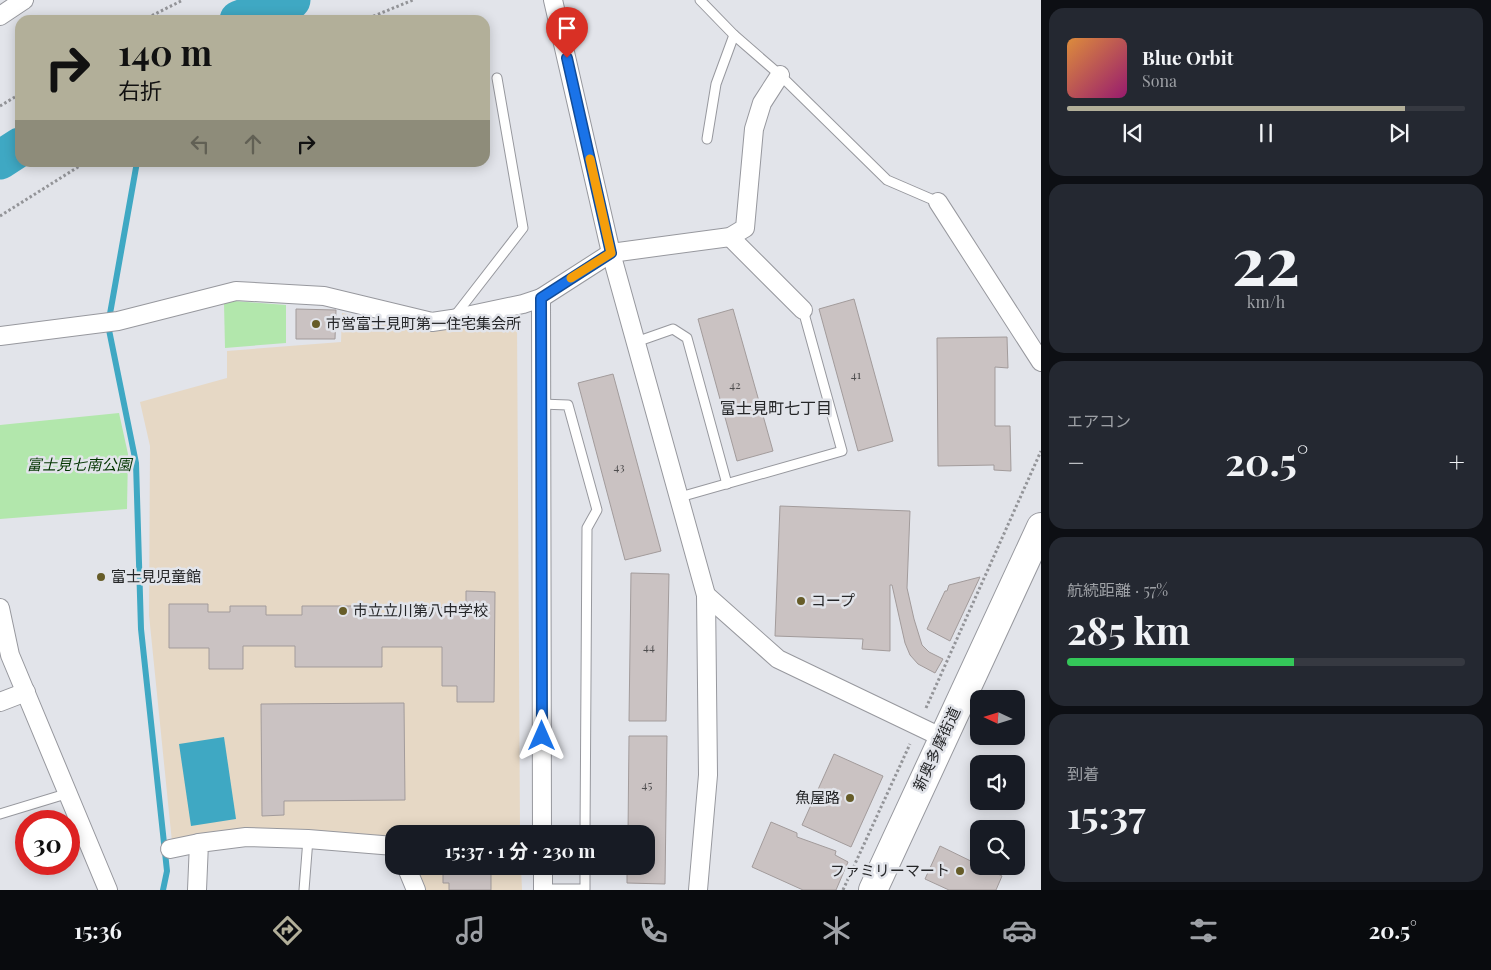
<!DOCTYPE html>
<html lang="ja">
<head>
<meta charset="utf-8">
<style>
  :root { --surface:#171b24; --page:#242831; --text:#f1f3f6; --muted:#9ea1a6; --line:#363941; --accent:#b2af99 }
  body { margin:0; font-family:"Playfair Display","Noto Sans JP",serif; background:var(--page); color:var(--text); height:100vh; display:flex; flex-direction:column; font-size:19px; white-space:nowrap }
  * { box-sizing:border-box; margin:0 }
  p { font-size:16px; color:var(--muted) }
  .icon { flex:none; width:28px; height:28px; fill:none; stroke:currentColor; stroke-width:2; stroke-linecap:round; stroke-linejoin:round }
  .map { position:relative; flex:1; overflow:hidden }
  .sheet { display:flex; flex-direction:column; gap:8px; padding:8px; background:#0d0f14; width:450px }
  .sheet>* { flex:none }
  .top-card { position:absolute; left:15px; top:15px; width:475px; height:152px; border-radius:15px; box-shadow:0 2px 12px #0003; background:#b2af99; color:#111; overflow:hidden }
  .needle { width:32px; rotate:274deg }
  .tools { position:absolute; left:970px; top:690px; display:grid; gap:10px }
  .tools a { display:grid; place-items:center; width:55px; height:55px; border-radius:10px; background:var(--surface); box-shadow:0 2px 12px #0003; font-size:25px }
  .speed { position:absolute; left:15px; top:810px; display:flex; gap:10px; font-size:25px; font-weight:700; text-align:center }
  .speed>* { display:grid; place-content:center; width:65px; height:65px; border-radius:50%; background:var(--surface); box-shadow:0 2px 12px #0003; line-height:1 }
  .speed .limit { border:8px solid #d22; background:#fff; color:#111 }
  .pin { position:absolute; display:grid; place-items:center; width:42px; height:42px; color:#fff; margin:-51px -21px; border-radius:50% 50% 50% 0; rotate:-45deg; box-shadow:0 0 5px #0007 }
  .pin .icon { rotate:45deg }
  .me { position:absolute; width:55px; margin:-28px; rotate:0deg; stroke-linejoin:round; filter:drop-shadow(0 0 4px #0008) }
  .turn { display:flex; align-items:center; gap:18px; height:105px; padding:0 20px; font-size:22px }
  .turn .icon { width:65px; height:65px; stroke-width:2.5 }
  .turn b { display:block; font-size:35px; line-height:42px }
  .lanes { display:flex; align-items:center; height:48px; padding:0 20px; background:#0003; justify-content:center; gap:25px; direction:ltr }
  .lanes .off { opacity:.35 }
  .big { font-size:38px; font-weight:700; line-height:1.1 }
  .sheet .tile { flex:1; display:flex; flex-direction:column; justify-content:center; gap:8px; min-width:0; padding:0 18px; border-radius:15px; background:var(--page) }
  .sheet .dial { align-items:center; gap:0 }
  .dial b { font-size:65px; line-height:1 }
  .song { display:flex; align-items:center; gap:15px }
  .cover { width:60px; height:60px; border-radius:8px; background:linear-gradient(135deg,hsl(30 70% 55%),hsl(320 70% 35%)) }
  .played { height:5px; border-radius:2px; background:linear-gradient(90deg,var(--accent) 85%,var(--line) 85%) }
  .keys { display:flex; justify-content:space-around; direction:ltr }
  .heat { display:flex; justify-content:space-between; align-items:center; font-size:28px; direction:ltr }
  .charge { height:8px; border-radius:4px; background:linear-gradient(90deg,#34c759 57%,var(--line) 0) }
  .trip { position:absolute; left:385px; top:825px; width:270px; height:50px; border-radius:15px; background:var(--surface); box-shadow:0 2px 12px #0003; font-weight:700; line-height:50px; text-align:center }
  .tab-bar { display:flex; height:80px; justify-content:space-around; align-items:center; background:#090b0e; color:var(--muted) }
  .tab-bar .icon { width:35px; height:35px }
  .tab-bar .on { color:var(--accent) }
  .tab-bar b { font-size:22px; color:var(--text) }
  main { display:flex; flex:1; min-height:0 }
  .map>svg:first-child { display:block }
  .education { fill:#e6d8c5 }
  .green { fill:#b2e7ac }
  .water { fill:#3fa8c3 }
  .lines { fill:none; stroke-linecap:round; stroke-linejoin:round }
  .stream { stroke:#3fa8c3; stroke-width:6 }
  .river { stroke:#3fa8c3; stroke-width:39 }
  .building { fill:#cac2c2; stroke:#a29b9b }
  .lane-casing { stroke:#97989e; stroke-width:11 }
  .street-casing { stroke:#97989e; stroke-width:20 }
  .primary-casing { stroke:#97989e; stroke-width:30 }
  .path { stroke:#939498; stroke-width:3; stroke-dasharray:2.5 2.5; stroke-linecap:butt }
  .lane { stroke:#fff; stroke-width:9 }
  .street { stroke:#fff; stroke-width:18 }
  .primary { stroke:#fff; stroke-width:28 }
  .route-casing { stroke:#114b97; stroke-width:12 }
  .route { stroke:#1a73e8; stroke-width:9 }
  .slow { stroke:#f59e0b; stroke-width:9 }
  .poi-dot { fill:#665c28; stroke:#e2e4ea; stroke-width:2 }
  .labels { text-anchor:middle; stroke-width:5; stroke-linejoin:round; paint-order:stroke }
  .number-label { font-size:12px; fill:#4e4d4e }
  .poi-label { font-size:15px; fill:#252628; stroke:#e2e4ea; text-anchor:start }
  .park-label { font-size:15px; font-style:italic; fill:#033501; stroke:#e2e4ea }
  .street-label { font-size:15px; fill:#252628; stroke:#e2e4ea }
  .neighbourhood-label { font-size:16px; fill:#252628; stroke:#e2e4ea }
</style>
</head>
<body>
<main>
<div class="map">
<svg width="1041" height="890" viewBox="0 0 1041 890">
  <rect width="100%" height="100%" fill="#e2e4ea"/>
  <g class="education">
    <polygon points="342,313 431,331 517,320 520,834 394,834 394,838 172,842 149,615 150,446 140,402 227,378 227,351 341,342"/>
    <polygon points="413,866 521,866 522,890 425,890 420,878"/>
  </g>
  <g class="green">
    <polygon points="235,301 286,305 286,343 225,348 224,303"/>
    <polygon points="119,413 128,454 127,509 0,519 0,425"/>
  </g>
  <polygon class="water" points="224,737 236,819 191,826 179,744"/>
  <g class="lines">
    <polyline class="stream" points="137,162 108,325 136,463 141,629 167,871 163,890"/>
    <g class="river">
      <polyline points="239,20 291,0"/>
      <polyline points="0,160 20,147"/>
    </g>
  </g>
  <g class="building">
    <polygon points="854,299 893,441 858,451 819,309"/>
    <polygon points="296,309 336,310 335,339 296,339"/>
    <polygon points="733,309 773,451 737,461 698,319"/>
    <polygon points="1007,337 1008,368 995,367 995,426 1010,426 1011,471 994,470 994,465 938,466 937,338"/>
    <polygon points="613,374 661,551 625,560 578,383"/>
    <polygon points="780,506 910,511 907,588 914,619 922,645 929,652 943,659 935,673 918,664 910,655 905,643 892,585 890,585 890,651 862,649 863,639 775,636"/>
    <polygon points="631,573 669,574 666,721 629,721"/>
    <polygon points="980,577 950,641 927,629 945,591 947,591 949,585"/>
    <polygon points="466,591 495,592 494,702 457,702 457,686 442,686 442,647 382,647 382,667 295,667 295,646 243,646 243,669 209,669 209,648 169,648 169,604 208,604 208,612 230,612 230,606 266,606 266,615 302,615 302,606 380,606 380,615 416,615 415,607 466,608"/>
    <polygon points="404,703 405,800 284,801 284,815 262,816 261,704"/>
    <polygon points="629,736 667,736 665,884 627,883 627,866 646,866 646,834 628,834"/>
    <polygon points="834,754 883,776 851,847 802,825"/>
    <polygon points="771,822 797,833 797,837 836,851 835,855 848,862 836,890 803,890 752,867"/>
    <polygon points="940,846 979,865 979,866 982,866 1002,876 996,890 949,890 925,879"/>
    <polygon points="443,866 491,866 491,890 449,890 449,883 443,883"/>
  </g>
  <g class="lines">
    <g class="lane-casing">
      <g id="lane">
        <polyline points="700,0 734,35 780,75 887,180 938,202"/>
        <polyline points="707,139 716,84 734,35"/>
        <polyline points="454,317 523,228 497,78"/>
        <polyline points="636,342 673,329 687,338 727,484"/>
        <polyline points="541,404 568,405 597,510 587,528 585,834"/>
        <polyline points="680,497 842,451 803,310"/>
        <polyline points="0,814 69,793"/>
        <polyline points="543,889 585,889 585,866"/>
        <polyline points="304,890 308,839"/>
      </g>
    </g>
    <g class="street-casing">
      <g id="street">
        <polyline points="553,0 611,253 706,595 708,775 698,890"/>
        <polyline points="0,16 24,0"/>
        <polyline points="938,202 1041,362"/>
        <polyline points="730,237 803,310"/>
        <polyline points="541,298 611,253 730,237 745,228 754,129 762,103 780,75"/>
        <polyline points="0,336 118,321 236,291 324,296 432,322 452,319 523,304 541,298 542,834"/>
        <polyline points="706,595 778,659 943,738"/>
        <polyline points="0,608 10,655 108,890"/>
        <polyline points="0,702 26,692"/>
        <polyline points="170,849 199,843"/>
        <polyline points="406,866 416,890"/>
        <polyline points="543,866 543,890"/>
        <polyline points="197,890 199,843 246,837 308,839 394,846"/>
      </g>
    </g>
    <g class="primary-casing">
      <polyline id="primary" points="873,890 1041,527"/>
    </g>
    <g class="path">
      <polyline points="143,20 183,0"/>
      <polyline points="364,20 413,0"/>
      <polyline points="0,106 20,94"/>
      <polyline points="0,216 86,162"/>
      <polyline points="926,708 1041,451"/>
      <polyline points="843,890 910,744"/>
    </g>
    <use href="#lane" class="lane"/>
    <use href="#street" class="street"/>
    <use href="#primary" class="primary"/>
  </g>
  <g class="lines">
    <g class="route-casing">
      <polyline id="route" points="542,736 541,298 611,253 567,58"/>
    </g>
    <use href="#route" class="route"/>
    <polyline class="slow" points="571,278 611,253 590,159"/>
  </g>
  <g class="poi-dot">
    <circle cx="316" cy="324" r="5"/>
    <circle cx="101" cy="577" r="5"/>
    <circle cx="801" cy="601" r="5"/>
    <circle cx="343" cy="611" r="5"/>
    <circle cx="850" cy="798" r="5"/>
    <circle cx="960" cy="871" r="5"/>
  </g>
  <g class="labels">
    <g class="number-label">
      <text x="856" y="379">41</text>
      <text x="735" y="389">42</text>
      <text x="619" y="471">43</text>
      <text x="649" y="651">44</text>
      <text x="647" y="789">45</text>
    </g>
    <g class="poi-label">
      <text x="326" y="329">市営富士見町第一住宅集会所</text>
      <text x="111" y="582">富士見児童館</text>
      <text x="811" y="606">コープ</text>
      <text x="353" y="616">市立立川第八中学校</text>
      <text x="840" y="803" text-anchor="end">魚屋路</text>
      <text x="950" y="876" text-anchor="end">ファミリーマート</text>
    </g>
    <g class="park-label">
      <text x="79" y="470">富士見七南公園</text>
    </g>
    <g class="street-label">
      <text transform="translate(937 749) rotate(-65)" y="5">新奥多摩街道</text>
    </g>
    <g class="neighbourhood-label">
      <text x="776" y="414">富士見町七丁目</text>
    </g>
  </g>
</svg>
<div class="tools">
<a><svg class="needle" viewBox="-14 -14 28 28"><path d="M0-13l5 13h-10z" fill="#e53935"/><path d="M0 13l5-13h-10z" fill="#9ea1a6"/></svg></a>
<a><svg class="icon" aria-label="sound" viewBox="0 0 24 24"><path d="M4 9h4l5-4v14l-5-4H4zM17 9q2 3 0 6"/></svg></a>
<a><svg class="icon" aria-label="search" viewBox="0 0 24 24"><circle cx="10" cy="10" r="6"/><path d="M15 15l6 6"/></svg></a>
</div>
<div class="speed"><div class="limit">30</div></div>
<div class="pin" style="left:567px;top:58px;background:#d93025"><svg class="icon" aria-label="arrive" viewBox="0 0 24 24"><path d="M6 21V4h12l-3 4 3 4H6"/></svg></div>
<svg class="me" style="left:542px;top:736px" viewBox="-20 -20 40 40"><path d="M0-17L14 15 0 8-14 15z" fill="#1a73e8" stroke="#fff" stroke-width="4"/></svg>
<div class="trip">15:37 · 1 分 · 230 m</div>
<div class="top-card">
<div class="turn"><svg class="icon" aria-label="right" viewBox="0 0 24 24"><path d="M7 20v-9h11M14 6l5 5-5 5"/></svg><div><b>140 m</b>右折</div></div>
<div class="lanes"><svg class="icon off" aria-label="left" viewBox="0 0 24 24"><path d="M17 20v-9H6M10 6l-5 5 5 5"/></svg><svg class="icon off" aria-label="ahead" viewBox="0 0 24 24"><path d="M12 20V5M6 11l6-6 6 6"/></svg><svg class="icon" aria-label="right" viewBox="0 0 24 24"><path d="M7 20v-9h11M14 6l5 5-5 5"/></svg></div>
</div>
</div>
<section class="sheet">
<div class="tile">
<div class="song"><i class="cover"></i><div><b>Blue Orbit</b><p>Sona</p></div></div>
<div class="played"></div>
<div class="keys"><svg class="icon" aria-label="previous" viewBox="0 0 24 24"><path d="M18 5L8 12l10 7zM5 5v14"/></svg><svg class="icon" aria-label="pause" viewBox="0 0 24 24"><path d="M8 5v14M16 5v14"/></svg><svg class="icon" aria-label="next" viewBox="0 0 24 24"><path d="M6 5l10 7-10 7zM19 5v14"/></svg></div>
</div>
<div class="tile dial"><b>22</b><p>km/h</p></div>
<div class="tile"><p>エアコン</p>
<div class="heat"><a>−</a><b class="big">20.5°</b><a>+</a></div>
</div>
<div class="tile"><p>航続距離 · 57%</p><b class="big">285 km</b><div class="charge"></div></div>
<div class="tile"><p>到着</p><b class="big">15:37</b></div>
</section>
</main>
<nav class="tab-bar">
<b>15:36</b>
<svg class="icon on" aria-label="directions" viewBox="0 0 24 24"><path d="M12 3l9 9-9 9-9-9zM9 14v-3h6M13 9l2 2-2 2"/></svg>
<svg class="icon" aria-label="music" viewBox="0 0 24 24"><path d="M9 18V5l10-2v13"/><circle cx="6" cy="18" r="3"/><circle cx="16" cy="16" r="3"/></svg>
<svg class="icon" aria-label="phone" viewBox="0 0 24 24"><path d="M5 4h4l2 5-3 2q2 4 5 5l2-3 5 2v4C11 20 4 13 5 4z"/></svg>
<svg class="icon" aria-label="climate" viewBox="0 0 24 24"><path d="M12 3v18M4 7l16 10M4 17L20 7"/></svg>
<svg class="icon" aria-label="car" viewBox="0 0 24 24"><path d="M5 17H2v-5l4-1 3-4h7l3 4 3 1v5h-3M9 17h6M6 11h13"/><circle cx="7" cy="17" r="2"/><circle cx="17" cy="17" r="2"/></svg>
<svg class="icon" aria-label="filters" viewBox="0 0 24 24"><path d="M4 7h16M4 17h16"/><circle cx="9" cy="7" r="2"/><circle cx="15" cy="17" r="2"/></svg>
<b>20.5°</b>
</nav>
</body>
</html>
